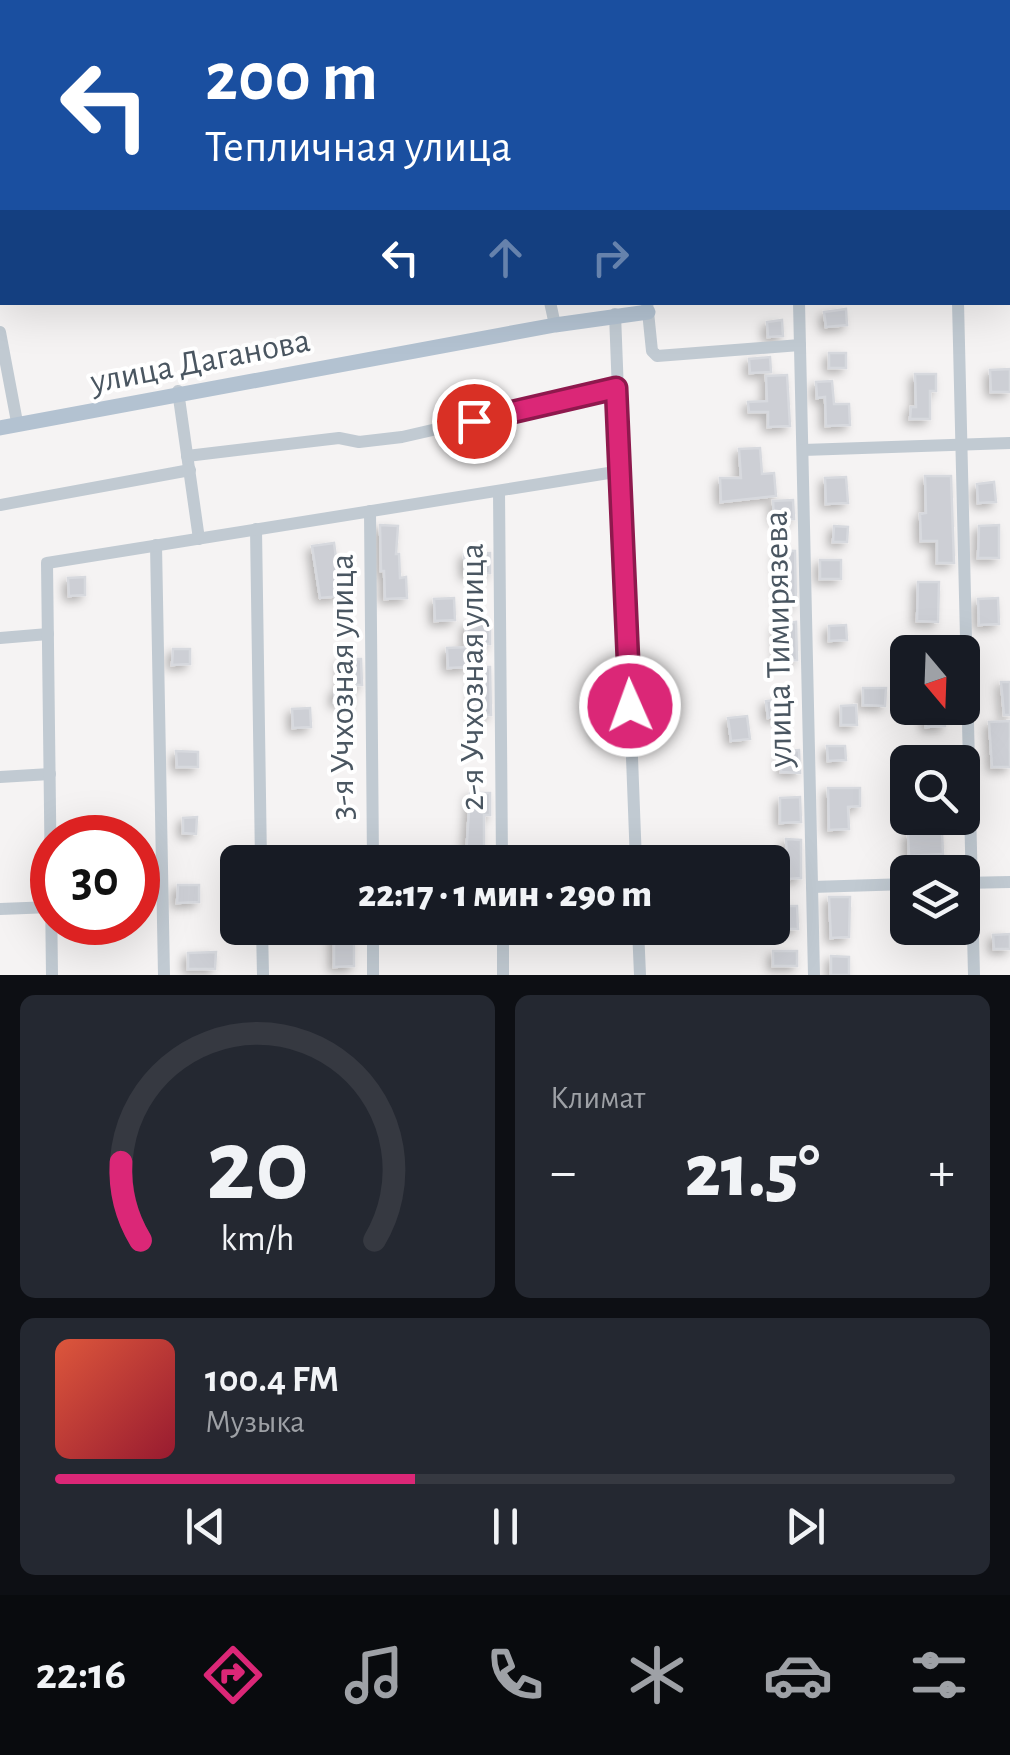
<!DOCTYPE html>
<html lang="ru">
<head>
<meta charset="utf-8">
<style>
  :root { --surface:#171b24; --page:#242831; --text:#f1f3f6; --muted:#9ea1a6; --line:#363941; --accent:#db2777 }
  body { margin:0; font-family:"Alegreya Sans",sans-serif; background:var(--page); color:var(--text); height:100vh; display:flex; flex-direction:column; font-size:38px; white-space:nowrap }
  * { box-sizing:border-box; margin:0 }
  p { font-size:32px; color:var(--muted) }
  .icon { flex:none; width:55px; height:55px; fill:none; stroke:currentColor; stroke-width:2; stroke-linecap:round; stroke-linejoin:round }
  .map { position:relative; height:975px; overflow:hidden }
  .sheet { display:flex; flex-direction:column; gap:20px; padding:20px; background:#0d0f14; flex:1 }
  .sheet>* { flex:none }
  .banner { position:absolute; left:0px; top:0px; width:1010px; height:305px; box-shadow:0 10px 40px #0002; background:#1a4fa0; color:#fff; overflow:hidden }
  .needle { width:65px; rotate:161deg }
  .fabs { position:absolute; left:890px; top:635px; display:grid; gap:20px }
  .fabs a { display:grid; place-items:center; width:90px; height:90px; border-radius:15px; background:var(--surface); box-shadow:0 10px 40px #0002; font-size:50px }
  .speed { position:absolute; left:30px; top:815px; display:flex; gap:20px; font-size:50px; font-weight:700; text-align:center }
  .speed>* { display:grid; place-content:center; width:130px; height:130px; border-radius:50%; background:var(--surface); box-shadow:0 10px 40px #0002; line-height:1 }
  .speed .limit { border:15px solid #d22; background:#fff; color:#111 }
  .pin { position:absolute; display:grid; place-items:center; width:85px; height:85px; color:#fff; margin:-42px; border:5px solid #fff; border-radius:50%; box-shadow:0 2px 10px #0007 }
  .me { position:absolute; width:110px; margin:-55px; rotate:358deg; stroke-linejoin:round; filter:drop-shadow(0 0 8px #0008) }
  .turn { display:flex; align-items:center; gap:35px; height:210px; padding:0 40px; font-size:45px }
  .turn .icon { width:130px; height:130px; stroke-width:2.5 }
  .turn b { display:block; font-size:70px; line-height:85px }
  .lanes { display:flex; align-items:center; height:95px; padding:0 40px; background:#0003; justify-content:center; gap:50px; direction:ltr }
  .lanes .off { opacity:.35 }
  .big { font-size:75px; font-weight:800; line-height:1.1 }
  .sheet .card { flex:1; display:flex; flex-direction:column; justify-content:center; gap:15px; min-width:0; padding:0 35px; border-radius:15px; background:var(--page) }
  .sheet .dial { align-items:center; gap:0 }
  .dial svg { height:260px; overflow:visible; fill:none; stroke:var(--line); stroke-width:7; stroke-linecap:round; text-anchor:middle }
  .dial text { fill:var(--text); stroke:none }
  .song { display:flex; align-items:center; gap:30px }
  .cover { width:120px; height:120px; border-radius:15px; background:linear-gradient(135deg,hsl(10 70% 55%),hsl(350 70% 35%)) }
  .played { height:10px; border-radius:5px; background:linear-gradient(90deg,var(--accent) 40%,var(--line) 40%) }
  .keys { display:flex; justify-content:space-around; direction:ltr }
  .heat { display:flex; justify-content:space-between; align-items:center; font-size:55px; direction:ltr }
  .sheet .tiles { flex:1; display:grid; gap:20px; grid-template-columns:1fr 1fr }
  .card:last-child { grid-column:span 2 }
  .trip { position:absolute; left:220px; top:845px; width:570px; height:100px; border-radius:15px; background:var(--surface); box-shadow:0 10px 40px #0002; font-weight:800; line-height:100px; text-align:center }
  .menu { display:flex; height:160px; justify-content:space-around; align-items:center; background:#090b0e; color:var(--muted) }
  .menu .icon { width:70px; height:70px }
  .menu .selected { color:var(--accent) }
  .menu b { font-size:45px; color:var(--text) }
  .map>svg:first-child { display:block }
  .building { fill:#cdcfd5; stroke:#d7d9de; stroke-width:2.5; filter:url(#shadow) }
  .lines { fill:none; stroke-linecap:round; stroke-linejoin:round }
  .minor { stroke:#c1cad2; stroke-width:12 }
  .major { stroke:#b3c2d1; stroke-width:15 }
  .route-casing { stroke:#8e194d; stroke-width:25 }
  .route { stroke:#db2777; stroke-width:18 }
  .labels { text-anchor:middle; stroke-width:8; stroke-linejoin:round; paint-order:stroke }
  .street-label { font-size:35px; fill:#4a5661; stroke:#fff }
</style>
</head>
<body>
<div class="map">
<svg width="1010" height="975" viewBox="0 0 1010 975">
  <defs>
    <filter id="shadow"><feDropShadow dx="-4.5" dy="4.5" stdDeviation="5" flood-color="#0004"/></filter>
  </defs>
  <rect width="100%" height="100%" fill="#f5f3f3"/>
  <g class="building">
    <polygon points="846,309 847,325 826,327 824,312"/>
    <polygon points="782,320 783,336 768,337 767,322"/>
    <rect x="829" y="353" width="17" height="15"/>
    <polygon points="770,357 771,372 750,373 749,359"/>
    <polygon points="1010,369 1010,392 991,392 990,370"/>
    <polygon points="915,374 936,374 936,391 930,391 930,419 910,419 911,407 916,407"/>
    <polygon points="787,375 790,426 768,427 768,412 749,412 748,402 767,401 766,376"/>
    <polygon points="832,381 834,404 849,404 850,425 826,426 825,397 817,398 816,382"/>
    <polygon points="760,448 762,474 774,473 776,496 721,502 720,478 741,478 739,449"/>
    <polygon points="925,476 951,476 954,563 937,563 937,541 921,541 920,514 926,513"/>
    <polygon points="846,477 848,503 826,504 825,478"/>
    <polygon points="994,482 996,502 978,503 977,484"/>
    <polygon points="793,500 794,519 774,520 773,501"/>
    <polygon points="380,525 398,526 396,554 399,554 400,578 406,577 407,598 385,599 384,571 381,571"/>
    <polygon points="999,525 999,558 978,558 979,526"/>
    <polygon points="834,526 848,527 847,542 833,542"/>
    <polygon points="334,543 341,596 320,598 312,546"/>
    <polygon points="778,550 795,551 796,605 782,605"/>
    <polygon points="490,553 490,573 465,574 464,554"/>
    <rect x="820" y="560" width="21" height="19"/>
    <polygon points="85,577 85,595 69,596 68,578"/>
    <polygon points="918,582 939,582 938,622 917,621"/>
    <polygon points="454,598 455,620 435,621 434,599"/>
    <polygon points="998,598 999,624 979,625 978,599"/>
    <polygon points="796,622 797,660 779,661 777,624"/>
    <rect x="466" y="623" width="24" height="21"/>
    <polygon points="846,625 847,640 829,641 829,626"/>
    <polygon points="468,647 469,667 448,668 447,648"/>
    <polygon points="173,649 190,649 190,664 172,665"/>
    <polygon points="341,659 361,659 362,685 355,685 355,703 334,702 335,689 341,689"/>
    <polygon points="475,667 490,667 491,715 474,715"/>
    <polygon points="1001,682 1010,682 1010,715 1004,715"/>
    <polygon points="863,688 886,688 885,706 863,705"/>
    <polygon points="786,699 787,716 768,718 766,701"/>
    <polygon points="856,705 857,725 841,725 841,706"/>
    <polygon points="310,708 311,727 293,728 292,709"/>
    <polygon points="616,710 618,732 597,735 595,713"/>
    <polygon points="944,711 945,726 926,727 925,712"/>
    <polygon points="747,716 750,739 731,741 728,718"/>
    <polygon points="1010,721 1010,767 992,767 989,722"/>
    <polygon points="827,746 845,746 846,760 828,761"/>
    <polygon points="799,750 800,773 781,772 782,751"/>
    <polygon points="176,751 198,752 198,767 177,767"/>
    <polygon points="828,788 860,788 860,806 848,807 849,829 829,830"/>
    <polygon points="470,793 490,793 490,815 484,815 484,858 466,858"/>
    <polygon points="800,797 801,822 780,823 780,798"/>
    <polygon points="197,817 196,834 183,833 183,818"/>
    <polygon points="942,831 943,854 909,856 908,833"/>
    <polygon points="786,839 801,840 801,878 788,879"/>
    <polygon points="178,885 199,885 199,902 177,903"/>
    <polygon points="829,897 850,897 849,937 831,938"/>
    <polygon points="772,906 797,906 798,929 772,929"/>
    <polygon points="354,929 354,966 334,967 334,931"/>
    <polygon points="1010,934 1010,949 994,949 993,935"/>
    <rect x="773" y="951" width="24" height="15"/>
    <polygon points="216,952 215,969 188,969 188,953"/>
    <polygon points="831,956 849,957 849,975 831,975"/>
  </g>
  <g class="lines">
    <g class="minor">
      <polyline points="492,0 492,2"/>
      <polyline points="637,0 637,2"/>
      <polyline points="793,0 793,2"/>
      <polyline points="952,0 952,2"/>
      <polyline points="550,302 555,325"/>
      <polyline points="647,302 652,351 657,356 800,345"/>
      <polyline points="799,302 814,975"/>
      <polyline points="958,302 974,975"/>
      <polyline points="615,314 636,862"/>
      <polyline points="0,332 17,422"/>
      <polyline points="178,391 199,539"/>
      <polyline points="803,450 1010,443"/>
      <polyline points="187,456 339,438 359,442 402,437 616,388"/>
      <polyline points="499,491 502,862"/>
      <polyline points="0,505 190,470"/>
      <polyline points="370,511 373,862"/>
      <polyline points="256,529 261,862"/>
      <polyline points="156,545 164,975"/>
      <polyline points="0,638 48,634"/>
      <polyline points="0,777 50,774"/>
      <polyline points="962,883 1010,882"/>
      <polyline points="812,887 908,884"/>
      <polyline points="0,909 52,907"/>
      <polyline points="262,928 263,975"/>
      <polyline points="373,928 373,975"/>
      <polyline points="503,928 503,975"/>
      <polyline points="638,928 640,975"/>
      <polyline points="52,975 47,563 621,471"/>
    </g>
    <polyline class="major" points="0,428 555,325 648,312"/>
  </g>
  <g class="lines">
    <g class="route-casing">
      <polyline id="route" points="474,421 616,388 630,706"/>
    </g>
    <use href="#route" class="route"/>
  </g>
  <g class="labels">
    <g class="street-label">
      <text transform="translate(200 360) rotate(-11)" y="12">улица Даганова</text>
      <text transform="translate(777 639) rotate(-91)" y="12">улица Тимирязева</text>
      <text transform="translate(471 677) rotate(-90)" y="12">2-я Учхозная улица</text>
      <text transform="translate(341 687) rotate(-90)" y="12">3-я Учхозная улица</text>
    </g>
  </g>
</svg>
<div class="fabs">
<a><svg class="needle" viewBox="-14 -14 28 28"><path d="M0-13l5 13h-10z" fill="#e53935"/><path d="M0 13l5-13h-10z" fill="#9ea1a6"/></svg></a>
<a><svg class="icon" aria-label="search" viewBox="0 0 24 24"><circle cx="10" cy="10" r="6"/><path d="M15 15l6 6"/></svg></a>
<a><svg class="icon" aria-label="layers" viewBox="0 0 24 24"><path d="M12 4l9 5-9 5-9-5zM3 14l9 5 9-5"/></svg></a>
</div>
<div class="speed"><div class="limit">30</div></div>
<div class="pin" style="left:474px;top:421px;background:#d93025"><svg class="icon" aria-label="arrive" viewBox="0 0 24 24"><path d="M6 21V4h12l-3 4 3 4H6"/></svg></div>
<svg class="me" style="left:630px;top:706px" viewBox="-20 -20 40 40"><circle r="17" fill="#db2777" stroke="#fff" stroke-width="3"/><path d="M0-11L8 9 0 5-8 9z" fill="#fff"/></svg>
<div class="trip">22:17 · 1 мин · 290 m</div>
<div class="banner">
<div class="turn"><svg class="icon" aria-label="left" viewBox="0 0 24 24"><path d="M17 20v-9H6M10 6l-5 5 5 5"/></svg><div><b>200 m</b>Тепличная улица</div></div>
<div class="lanes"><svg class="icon" aria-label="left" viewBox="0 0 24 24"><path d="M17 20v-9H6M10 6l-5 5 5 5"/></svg><svg class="icon off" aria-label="ahead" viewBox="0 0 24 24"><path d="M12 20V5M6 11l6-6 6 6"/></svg><svg class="icon off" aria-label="right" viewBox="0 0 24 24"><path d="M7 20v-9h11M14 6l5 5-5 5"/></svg></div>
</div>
</div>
<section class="sheet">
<div class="tiles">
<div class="card dial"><svg viewBox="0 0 100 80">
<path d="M14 69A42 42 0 1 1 86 69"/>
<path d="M14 69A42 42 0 0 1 8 45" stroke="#db2777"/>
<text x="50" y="56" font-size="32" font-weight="700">20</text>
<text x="50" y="72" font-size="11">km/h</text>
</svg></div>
<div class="card"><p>Климат</p>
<div class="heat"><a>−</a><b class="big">21.5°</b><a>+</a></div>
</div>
<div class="card">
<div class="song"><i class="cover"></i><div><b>100.4 FM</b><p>Музыка</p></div></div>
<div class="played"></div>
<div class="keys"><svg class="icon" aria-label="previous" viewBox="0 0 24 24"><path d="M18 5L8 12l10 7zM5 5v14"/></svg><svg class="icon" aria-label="pause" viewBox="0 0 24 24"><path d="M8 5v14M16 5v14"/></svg><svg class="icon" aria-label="next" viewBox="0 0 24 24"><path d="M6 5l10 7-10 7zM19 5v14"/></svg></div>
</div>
</div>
</section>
<nav class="menu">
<b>22:16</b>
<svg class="icon selected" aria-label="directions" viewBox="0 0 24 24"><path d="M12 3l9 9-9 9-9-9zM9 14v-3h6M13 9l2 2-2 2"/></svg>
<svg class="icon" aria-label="music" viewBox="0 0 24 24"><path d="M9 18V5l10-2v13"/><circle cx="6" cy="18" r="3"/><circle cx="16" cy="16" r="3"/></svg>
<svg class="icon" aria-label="phone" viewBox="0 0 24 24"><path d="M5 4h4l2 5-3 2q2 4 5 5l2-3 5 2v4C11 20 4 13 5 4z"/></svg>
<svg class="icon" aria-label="climate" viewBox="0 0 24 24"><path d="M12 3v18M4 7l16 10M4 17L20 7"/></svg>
<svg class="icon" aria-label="car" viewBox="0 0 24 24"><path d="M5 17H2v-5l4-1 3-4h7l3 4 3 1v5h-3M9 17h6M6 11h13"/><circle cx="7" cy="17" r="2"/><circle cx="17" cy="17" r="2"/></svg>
<svg class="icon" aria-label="filters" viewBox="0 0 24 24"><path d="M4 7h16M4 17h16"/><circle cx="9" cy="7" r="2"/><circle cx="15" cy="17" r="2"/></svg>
</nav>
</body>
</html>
